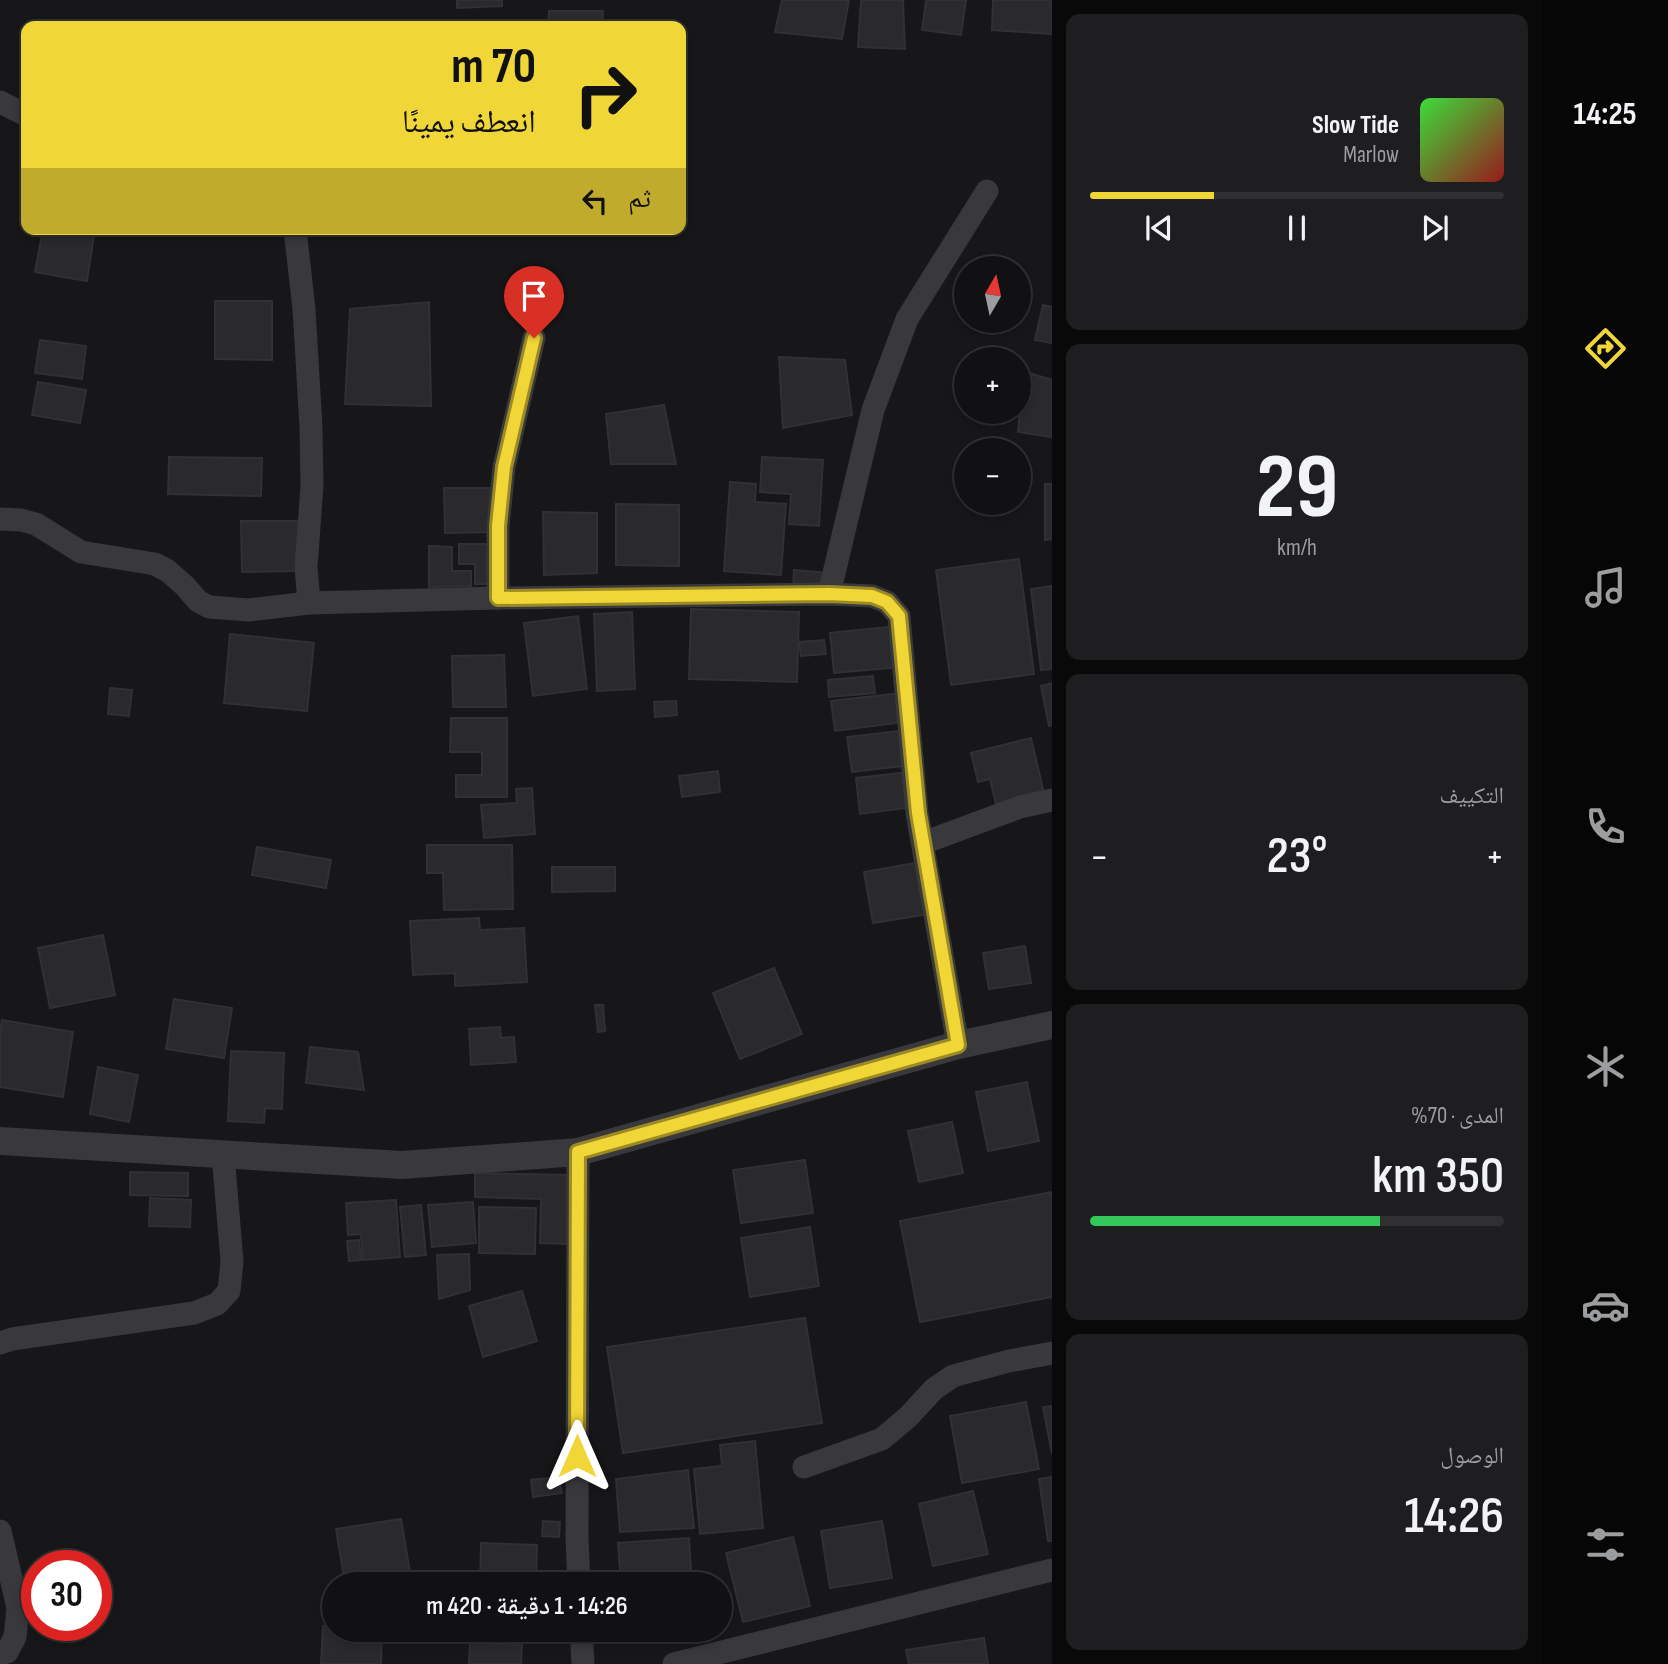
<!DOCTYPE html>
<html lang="ar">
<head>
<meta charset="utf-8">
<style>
  :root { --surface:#111012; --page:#1e1e20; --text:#f1f3f6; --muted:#9c9d9f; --line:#303032; --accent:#f0d637 }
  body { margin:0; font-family:"Sofia Sans Condensed","Noto Naskh Arabic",sans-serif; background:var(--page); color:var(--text); direction:rtl; height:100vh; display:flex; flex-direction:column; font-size:26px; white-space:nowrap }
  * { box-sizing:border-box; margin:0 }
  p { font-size:23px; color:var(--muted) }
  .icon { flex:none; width:38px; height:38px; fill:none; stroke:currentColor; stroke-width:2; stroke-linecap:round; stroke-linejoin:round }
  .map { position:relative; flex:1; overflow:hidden; direction:ltr }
  .drawer { display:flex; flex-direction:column; gap:14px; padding:14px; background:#09090a; width:490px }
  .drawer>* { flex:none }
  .banner { position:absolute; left:21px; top:21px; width:665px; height:214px; border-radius:14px; box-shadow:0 4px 10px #0003,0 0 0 2px var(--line); direction:rtl; background:#f0d637; color:#111; overflow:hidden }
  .needle { width:46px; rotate:9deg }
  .controls { position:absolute; left:954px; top:256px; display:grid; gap:14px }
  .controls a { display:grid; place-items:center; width:77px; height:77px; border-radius:50%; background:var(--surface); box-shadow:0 4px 10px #0003,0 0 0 2px var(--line); font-size:35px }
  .speed { position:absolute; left:21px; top:1550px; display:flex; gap:14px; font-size:35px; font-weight:700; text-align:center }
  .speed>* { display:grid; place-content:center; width:91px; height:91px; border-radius:50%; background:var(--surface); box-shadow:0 4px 10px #0003,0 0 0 2px var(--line); line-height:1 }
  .speed .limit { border:10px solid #d22; background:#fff; color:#111 }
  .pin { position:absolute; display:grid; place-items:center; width:60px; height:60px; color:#fff; margin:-72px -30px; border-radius:50% 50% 50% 0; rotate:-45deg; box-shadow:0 0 7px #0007 }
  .pin .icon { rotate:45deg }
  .me { position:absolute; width:77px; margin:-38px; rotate:0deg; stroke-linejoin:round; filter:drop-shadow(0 0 5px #0008) }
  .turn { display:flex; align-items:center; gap:24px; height:147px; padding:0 35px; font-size:32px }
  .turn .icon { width:91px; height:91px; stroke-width:2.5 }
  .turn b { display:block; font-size:49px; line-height:60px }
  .then { display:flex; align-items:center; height:66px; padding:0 35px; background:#0003; gap:14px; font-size:26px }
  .big { font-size:52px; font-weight:600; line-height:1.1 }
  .drawer .card { flex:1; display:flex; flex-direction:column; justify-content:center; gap:10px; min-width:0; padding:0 24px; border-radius:14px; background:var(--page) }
  .drawer .dial { align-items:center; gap:0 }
  .dial b { font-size:91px; line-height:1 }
  .song { display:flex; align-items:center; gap:21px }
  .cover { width:84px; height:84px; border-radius:10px; background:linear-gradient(135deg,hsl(120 70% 55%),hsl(0 70% 35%)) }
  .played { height:7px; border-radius:4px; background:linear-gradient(90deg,var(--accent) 30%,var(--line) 30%) }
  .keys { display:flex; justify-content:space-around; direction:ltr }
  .heat { display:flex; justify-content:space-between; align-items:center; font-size:38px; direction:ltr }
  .charge { height:10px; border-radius:5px; background:linear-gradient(90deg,#34c759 70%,var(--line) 0) }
  .trip { position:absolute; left:322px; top:1572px; width:410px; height:70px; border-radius:35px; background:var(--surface); box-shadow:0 4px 10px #0003,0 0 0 2px var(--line); font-weight:600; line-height:70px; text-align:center; direction:rtl }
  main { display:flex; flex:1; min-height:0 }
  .tabs { display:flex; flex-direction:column; width:126px; justify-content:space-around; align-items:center; background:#070607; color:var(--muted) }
  .tabs .icon { width:49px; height:49px }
  .tabs .current { color:var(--accent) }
  .tabs b { font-size:32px; color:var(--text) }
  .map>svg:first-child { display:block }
  .building { fill:#2a292c; stroke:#313034; stroke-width:2 }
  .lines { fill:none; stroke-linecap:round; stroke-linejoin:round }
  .minor { stroke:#38383d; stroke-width:23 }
  .tertiary { stroke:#38383d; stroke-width:28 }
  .route-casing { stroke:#9c8b24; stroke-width:18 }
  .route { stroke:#f0d637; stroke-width:12 }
</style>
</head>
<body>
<main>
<nav class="tabs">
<b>14:25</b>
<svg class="icon current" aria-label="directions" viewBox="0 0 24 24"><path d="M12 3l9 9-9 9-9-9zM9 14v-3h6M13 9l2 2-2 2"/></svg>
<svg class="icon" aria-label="music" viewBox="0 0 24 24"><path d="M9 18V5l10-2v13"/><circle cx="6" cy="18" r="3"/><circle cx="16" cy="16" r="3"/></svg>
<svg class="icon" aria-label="phone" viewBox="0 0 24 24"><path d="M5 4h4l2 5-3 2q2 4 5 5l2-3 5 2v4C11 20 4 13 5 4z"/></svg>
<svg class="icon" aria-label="climate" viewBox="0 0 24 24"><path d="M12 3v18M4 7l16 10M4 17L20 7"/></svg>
<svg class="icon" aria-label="car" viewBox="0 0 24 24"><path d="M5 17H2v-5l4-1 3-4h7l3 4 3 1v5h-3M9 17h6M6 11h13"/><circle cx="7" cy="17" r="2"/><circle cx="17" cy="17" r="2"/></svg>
<svg class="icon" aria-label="filters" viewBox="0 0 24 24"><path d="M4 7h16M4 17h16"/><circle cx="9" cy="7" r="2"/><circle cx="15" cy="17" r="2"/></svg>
</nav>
<section class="drawer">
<div class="card">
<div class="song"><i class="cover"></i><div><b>Slow Tide</b><p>Marlow</p></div></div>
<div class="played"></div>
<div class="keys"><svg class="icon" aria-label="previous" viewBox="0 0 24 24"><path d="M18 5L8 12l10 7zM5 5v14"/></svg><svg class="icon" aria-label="pause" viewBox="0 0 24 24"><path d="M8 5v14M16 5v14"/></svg><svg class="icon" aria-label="next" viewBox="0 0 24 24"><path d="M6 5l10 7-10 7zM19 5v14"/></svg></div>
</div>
<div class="card dial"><b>29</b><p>km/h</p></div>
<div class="card"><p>التكييف</p>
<div class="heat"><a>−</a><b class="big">23°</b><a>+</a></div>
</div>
<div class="card"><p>المدى · 70%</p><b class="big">350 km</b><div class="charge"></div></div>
<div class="card"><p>الوصول</p><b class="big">14:26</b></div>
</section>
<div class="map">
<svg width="1052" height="1664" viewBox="0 0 1052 1664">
  <rect width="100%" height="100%" fill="#171618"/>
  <g class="building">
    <polygon points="457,0 502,0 502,6 457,8"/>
    <polygon points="782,0 849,0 842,39 775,32"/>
    <polygon points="861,0 903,0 905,49 858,47"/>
    <polygon points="926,0 966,0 961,35 922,30"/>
    <polygon points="993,0 1052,0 1052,34 992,30"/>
    <polygon points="549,11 603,11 602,26 548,26"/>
    <polygon points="244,21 301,25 301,26 244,26"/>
    <polygon points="43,229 95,229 87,281 35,272"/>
    <polygon points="215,301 272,301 272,360 215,359"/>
    <polygon points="429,302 431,406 345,404 350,309"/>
    <polygon points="1043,305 1052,307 1052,343 1035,340"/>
    <polygon points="40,340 86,346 82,379 35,373"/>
    <polygon points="779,357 845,360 852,415 783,428"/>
    <polygon points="1023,371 1052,380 1052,437 1018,432"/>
    <polygon points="38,382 86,390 80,423 32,415"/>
    <polygon points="664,405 676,464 611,464 606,414"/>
    <polygon points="169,457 262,458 261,496 168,494"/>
    <polygon points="762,457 823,460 819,526 789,524 791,494 760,492"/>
    <polygon points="730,482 756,484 755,502 786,504 781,575 724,571"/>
    <polygon points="1045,484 1052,484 1052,539 1045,540"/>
    <polygon points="444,488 494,488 494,532 445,533"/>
    <polygon points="616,504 679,505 679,566 616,565"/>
    <polygon points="543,512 597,513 597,573 544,575"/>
    <polygon points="241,521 300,521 300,571 242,572"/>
    <polygon points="459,544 495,544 495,584 475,584 475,564 459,564"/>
    <polygon points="429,546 452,547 452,571 471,571 471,586 429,587"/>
    <polygon points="1019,559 1034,674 951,685 936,570"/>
    <polygon points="794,570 828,573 826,590 793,588"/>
    <polygon points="1052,586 1052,669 1041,670 1031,589"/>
    <polygon points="691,609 799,612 797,682 689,679"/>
    <polygon points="632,612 635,689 597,691 594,614"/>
    <polygon points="578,616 587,689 533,696 524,623"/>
    <polygon points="897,626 901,667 834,673 830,633"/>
    <polygon points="230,634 314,643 307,711 224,703"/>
    <polygon points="824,640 826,654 801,656 799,642"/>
    <polygon points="504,655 506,707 453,707 452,656"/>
    <polygon points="873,676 875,693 829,697 828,680"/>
    <polygon points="1052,683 1052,725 1049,726 1041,686"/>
    <polygon points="110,688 132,690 129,716 108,714"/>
    <polygon points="901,693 905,722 835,731 831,701"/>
    <polygon points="676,701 677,715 655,717 654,702"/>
    <polygon points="451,718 507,718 507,797 456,797 456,775 482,775 482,752 450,752"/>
    <polygon points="907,730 911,765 852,772 847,737"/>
    <polygon points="1031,738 1044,793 996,804 990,779 978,782 971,753"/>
    <polygon points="718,771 720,792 682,797 679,776"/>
    <polygon points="909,772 914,807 860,814 856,778"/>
    <polygon points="532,788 535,834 484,838 481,805 517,803 516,789"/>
    <polygon points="427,845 512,845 513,909 444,910 443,873 427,873"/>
    <polygon points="257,847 331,860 326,888 252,875"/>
    <polygon points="921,862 930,914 873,923 864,872"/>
    <polygon points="552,867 615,867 615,891 552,892"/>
    <polygon points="479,918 480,930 524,928 527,982 455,986 455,973 413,975 410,921"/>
    <polygon points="103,935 115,995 50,1008 38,948"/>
    <polygon points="1025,946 1031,983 989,989 983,953"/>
    <polygon points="774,968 802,1034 740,1059 713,993"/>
    <polygon points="174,999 232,1008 224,1058 166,1049"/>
    <polygon points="595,1005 603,1005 605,1031 598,1032"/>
    <polygon points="2,1020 73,1032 63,1097 0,1087 0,1033"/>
    <polygon points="500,1027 501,1038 514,1037 516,1062 471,1065 469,1029"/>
    <polygon points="310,1047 358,1052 364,1090 306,1083"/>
    <polygon points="231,1051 284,1053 282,1109 265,1108 264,1123 228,1121"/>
    <polygon points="98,1067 138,1075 129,1122 90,1114"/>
    <polygon points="1027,1082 1039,1141 988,1151 976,1092"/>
    <polygon points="952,1122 963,1173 919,1182 908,1131"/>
    <polygon points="805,1160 813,1213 741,1223 733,1170"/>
    <polygon points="130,1172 188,1173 188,1196 130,1195"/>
    <polygon points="475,1173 570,1175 568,1244 540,1243 541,1199 475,1197"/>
    <polygon points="1052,1192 1052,1297 920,1322 900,1221"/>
    <polygon points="150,1198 191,1200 190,1227 149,1226"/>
    <polygon points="396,1200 400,1257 363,1260 361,1234 348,1235 346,1203"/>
    <polygon points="473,1202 476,1243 432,1247 428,1205"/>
    <polygon points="421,1205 426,1255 405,1257 400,1207"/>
    <polygon points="479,1207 536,1208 535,1254 479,1253"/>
    <polygon points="810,1227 819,1286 750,1297 741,1238"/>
    <polygon points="359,1240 361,1260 349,1261 347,1241"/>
    <polygon points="469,1254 470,1290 439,1299 437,1255"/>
    <polygon points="522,1291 537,1341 483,1357 469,1306"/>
    <polygon points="805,1318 822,1423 623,1453 607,1347"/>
    <polygon points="1026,1402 1039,1469 962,1483 950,1416"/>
    <polygon points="1052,1406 1052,1454 1043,1407"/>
    <polygon points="755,1441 763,1528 700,1534 694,1469 722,1466 720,1445"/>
    <polygon points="688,1470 694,1528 620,1532 616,1479"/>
    <polygon points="559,1477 562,1493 533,1497 531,1480"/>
    <polygon points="1052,1477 1052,1541 1048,1541 1039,1479"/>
    <polygon points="973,1491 988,1554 933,1566 919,1504"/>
    <polygon points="401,1519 412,1584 345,1584 336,1529"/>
    <polygon points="543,1521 560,1522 559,1537 542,1536"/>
    <polygon points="882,1521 892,1578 830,1588 821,1531"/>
    <polygon points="793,1537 810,1606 743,1622 726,1553"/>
    <polygon points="689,1538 692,1584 621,1584 618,1543"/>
    <polygon points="481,1543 537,1545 536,1584 480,1584"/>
    <polygon points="323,1626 334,1626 334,1629 382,1629 381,1664 321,1664"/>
    <polygon points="624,1629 695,1629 696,1631 625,1637"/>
    <polygon points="984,1638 988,1664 909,1664 906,1650"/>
    <polygon points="470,1643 522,1645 521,1664 469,1664"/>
  </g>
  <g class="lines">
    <g class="minor">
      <polyline points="0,102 26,115"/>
      <polyline points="295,229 304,309 311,427 312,486 306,567 309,603"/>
      <polyline points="0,519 21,520 36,524 81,552 155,564 168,571 185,586 198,601 209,607 249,610 309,603 498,598 829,594 872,596 887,602 899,616 917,813 958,1045"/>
      <polyline points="829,594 873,410 907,319 987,191"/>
      <polyline points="498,598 498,526 504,467 534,338"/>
      <polyline points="923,843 1020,807 1052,800"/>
      <polyline points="578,1152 577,1539 579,1584"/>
      <polyline points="0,1343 12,1339 194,1313 217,1304 229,1291 232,1261 223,1154"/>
      <polyline points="804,1467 882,1439 908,1417 934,1389 953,1376 1009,1361 1052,1353"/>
      <polyline points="0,1531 18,1608 15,1637 7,1652 0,1654"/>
      <polyline points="581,1629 583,1664"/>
      <polyline points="674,1664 1052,1570"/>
    </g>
    <polyline class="tertiary" points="0,1141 402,1165 578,1152 958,1045 1052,1025"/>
  </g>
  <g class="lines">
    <g class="route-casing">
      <polyline id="route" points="534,338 504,467 498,526 498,598 829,594 872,596 887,602 899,616 918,813 958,1045 578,1152 577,1456"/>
    </g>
    <use href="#route" class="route"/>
  </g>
</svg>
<div class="controls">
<a><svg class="needle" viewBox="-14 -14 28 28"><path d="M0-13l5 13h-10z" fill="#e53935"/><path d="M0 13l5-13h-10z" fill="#9c9d9f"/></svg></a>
<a>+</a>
<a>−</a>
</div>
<div class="speed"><div class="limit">30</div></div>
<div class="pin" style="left:534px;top:338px;background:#d93025"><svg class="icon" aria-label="arrive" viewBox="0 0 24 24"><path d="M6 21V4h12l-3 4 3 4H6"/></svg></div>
<svg class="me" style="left:577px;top:1456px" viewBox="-20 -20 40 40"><path d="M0-17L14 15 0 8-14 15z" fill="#f0d637" stroke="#fff" stroke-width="4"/></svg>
<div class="trip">14:26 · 1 دقيقة · 420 m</div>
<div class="banner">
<div class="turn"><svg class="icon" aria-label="right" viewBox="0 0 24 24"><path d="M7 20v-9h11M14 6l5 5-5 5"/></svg><div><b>70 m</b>انعطف يمينًا</div></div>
<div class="then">ثم<svg class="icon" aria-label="left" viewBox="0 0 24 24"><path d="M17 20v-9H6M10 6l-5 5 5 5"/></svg></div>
</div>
</div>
</main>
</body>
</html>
